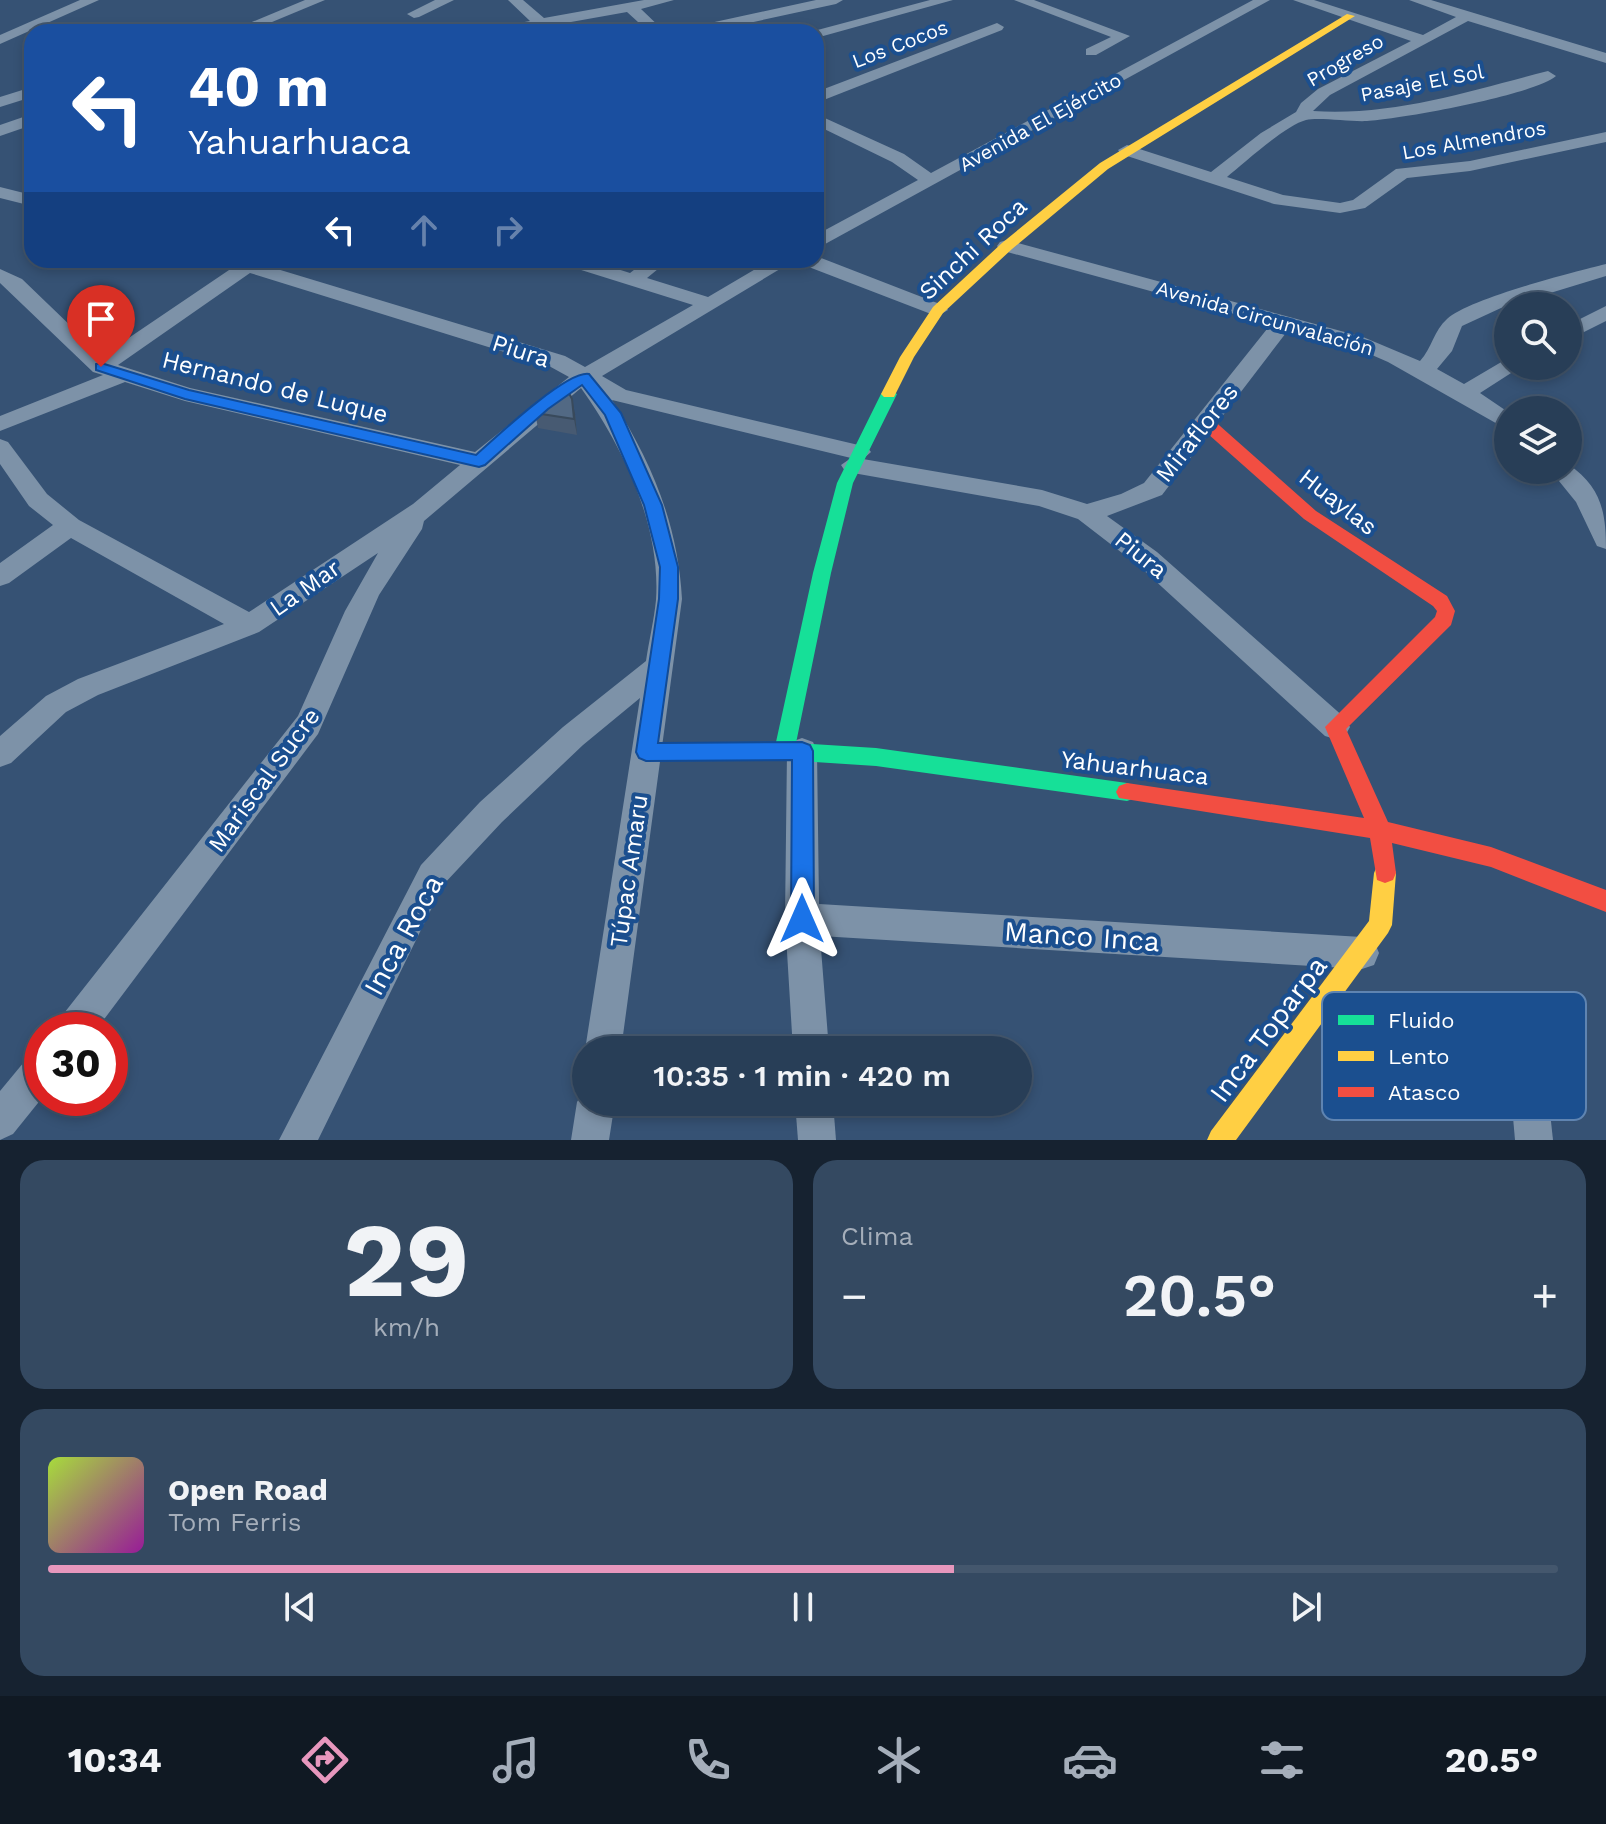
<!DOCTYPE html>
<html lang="es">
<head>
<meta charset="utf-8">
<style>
  :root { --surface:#283e57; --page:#344961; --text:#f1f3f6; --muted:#a5aeba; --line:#44576d; --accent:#e797bd }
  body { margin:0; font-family:"Work Sans",sans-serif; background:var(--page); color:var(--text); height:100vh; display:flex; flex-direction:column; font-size:30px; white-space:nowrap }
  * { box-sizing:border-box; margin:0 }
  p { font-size:26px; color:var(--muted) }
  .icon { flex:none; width:44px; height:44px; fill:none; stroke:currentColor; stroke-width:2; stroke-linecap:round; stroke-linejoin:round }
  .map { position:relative; height:1140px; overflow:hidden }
  .panel { display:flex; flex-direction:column; gap:20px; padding:20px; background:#162230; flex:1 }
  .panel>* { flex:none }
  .hud { position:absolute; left:24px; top:24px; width:800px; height:244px; border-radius:24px; box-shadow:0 4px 12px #0003,0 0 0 2px var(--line); background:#1a4fa0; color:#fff; overflow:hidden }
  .fabs { position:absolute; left:1494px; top:292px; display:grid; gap:16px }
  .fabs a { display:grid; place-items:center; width:88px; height:88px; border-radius:50%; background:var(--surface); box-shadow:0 4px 12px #0003,0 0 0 2px var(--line); font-size:40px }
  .speed { position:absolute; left:24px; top:1012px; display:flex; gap:16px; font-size:40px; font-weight:700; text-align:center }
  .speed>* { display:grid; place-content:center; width:104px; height:104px; border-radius:50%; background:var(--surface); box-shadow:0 4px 12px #0003,0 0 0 2px var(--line); line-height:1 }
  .speed .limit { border:12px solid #d22; background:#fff; color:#111 }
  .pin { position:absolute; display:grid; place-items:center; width:68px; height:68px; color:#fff; margin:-82px -34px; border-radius:50% 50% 50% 0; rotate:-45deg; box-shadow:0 0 8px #0007 }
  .pin .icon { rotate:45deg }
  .me { position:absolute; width:88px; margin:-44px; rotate:0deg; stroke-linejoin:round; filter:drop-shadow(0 0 6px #0008) }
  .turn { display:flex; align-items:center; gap:28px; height:168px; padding:0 32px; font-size:36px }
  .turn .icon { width:104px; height:104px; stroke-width:2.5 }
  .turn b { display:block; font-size:56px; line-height:68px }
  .lanes { display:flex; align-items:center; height:76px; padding:0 32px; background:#0003; justify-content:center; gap:40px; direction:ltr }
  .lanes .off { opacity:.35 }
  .big { font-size:60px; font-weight:600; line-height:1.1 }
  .panel .card { flex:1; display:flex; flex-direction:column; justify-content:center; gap:12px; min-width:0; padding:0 28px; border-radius:24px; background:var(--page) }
  .panel .dial { align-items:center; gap:0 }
  .dial b { font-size:104px; line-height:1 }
  .song { display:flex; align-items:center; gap:24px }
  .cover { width:96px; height:96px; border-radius:12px; background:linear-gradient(135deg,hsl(80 70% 55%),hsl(300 70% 35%)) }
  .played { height:8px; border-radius:4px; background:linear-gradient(90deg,var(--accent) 60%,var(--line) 60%) }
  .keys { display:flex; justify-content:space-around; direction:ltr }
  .heat { display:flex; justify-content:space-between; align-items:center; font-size:44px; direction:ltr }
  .panel .tiles { flex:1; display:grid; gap:20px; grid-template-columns:1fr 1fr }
  .card:last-child { grid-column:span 2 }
  .trip { position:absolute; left:572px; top:1036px; width:460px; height:80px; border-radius:40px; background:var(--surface); box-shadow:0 4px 12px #0003,0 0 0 2px var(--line); font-weight:600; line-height:80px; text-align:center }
  .menu { display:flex; height:128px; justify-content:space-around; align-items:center; background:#101923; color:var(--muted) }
  .menu .icon { width:56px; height:56px }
  .menu .current { color:var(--accent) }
  .menu b { font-size:36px; color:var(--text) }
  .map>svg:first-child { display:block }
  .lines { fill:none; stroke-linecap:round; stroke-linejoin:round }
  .street { fill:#7d92a8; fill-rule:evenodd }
  .fast { fill:#16e098; fill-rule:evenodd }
  .slow { fill:#ffcf43; fill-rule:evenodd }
  .jam { fill:#f24e42; fill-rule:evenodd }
  .wall { fill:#475a72 }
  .shaded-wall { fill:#394a5c }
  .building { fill:#526984; stroke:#394a5c; stroke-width:2 }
  .route { fill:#1a73e8; stroke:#114b97; stroke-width:2 }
  .labels { text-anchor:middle; stroke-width:8; stroke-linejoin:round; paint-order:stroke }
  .far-street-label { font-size:20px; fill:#fff; stroke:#1b4f8f }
  .street-label { font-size:24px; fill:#fff; stroke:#1b4f8f }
  .near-street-label { font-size:28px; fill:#fff; stroke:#1b4f8f }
  .key { fill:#1b4f8f; stroke:#5f84b1; stroke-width:2 }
  .key-label { font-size:22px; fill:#fff }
</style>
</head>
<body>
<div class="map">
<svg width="1606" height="1140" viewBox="0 0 1606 1140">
  <rect width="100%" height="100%" fill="#365274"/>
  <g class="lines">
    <g class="street">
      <polygon points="80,0 99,0 0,44 0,35"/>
      <polygon points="305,0 325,0 248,32 228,32"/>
      <polygon points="435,0 454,0 419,17 414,18 407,14"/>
      <polygon points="508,0 523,0 544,18 644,0 674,0 641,9 665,32 649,32 627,12 515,32 484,32 491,28 530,21"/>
      <polygon points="816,0 843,0 836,4 707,32 680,32 687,28"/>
      <polygon points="930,0 953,0 816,38 816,32 810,32"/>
      <polygon points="1014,0 1034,0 1130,36 1096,55 1086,55 1086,49 1111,37"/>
      <polygon points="1253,0 1270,0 816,249 816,235 918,180 892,162 816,125 816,114 904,154 931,173"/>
      <path d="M1293,0H1314L1423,35L1456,17L1409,0H1431L1606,53V63L1468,21L1330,95L1313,111C1396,116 1469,91 1548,71L1556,76C1534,95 1401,119 1367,121C1351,122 1319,117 1306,120C1286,125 1244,163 1227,177L1283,195L1340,203L1353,200L1396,169L1470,161L1606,132V142L1470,171L1407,178L1365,208L1340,213L1274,204L1121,154L1118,150L1127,145L1211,172L1261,133L1296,112L1301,103L1318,89L1411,41Z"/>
      <polygon points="997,23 1004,27 1002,30 816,103 816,92"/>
      <polygon points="32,87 32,97 0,107 0,97"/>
      <polygon points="32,114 32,125 0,136 0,125"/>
      <polygon points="0,187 32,195 32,206 0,198"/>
      <path d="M1007,240L1363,337L1420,361C1432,348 1434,330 1447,319C1468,299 1573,272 1606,264V276L1501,308L1462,326L1452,351L1437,369L1464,384L1503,361L1508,360V366H1522L1480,393L1508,412V430L1388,362L1349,345L1289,329L1162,495L1107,516L1157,552L1345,718L1350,727L1345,736L1335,739L1325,736L1139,566L1078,519L1039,506L853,473L845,471L841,465L851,458L612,400C652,462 678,525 682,599L621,1050H586V1053L585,1050L640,698L583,745L502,822L443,885L318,1140H279L421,865L480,802L563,727L646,661C649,641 654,620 656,600C661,525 623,447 581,388L424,521L422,529L379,595L318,734L96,1030H56L61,1017L298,716L345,611L378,553L259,632L98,695L66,712L11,763L0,767V736L46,696L78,679L224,624L71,538L9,583L0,586V563L53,525L29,506L0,464V439L8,442L47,494L79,520L249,612L413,504L460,465L185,401L125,382L0,431V416L103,375L93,372L0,283V269L22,279L102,356L232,268L217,260H247L565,356L585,367L693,305L562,264L559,260H589L630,273L647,260H669L647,278L708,297L771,260H795L602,376L626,390L867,447L871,452L863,459L1042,490L1087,504L1121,494L1144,483L1271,324L1000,250L997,246L1000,242ZM250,273L549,366L569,377L475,452L190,388L118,365Z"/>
      <polygon points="816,256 945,306 948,310 938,316 931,314 801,264 798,260 816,260"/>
      <polygon points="1606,306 1606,321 1568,340 1568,325"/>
      <path d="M1568,464C1601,487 1606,511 1606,549L1597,546L1576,502L1550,470H1568Z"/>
      <polygon points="802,738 813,742 817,751 819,904 1362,937 1374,941 1379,953 1374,965 1362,969 820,936 829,1050 793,1050 785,919 787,751 791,742"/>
      <polygon points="1524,1020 1537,1025 1542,1038 1553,1140 1515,1140 1506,1038 1511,1025"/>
      <polygon points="42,1051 42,1098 13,1134 0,1140 0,1091 29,1056"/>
      <polygon points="586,1087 586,1102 615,1102 609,1140 571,1140 577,1102"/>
      <polygon points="795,1102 833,1102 836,1140 798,1140"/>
    </g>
    <polygon class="fast" points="889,389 897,394 853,483 831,573 796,743 876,748 1127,783 1135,786 1138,792 1135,798 1127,801 876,766 784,760 646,761 639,758 636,752 639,746 646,743 776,742 813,573 837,483 881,394"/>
    <g class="slow">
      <polygon points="1347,14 1355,16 1108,169 1012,249 943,313 914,357 894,397 884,397 881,394 900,357 933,307 1002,243 1100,163"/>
      <polygon points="1385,863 1393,866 1396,873 1392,925 1388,933 1236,1140 1207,1140 1211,1131 1369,921 1374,873 1377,866"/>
    </g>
    <polygon class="jam" points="1205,417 1211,418 1316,511 1447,596 1455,611 1451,625 1346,729 1388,822 1491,847 1606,890 1606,912 1491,867 1392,843 1396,873 1393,880 1385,883 1377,880 1370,838 1119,798 1116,792 1119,786 1127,783 1364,818 1325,727 1435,617 1437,611 1433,606 1304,519 1199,426 1197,422 1199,418"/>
  </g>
  <polygon class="wall" points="535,413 575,414 577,435 538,428"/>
  <polygon class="shaded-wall" points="572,399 575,414 577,435 574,419"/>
  <polygon class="building" points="562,390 569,393 572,399 574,419 535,413"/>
  <path class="route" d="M101,363L189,390L476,455C495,438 567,370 589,374L621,413L662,505L678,567V599L658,743L802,742L810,745L813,751L814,919L810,926L802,930L794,926L791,919L792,760L646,761L639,758L636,752L659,599L660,567L644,505L605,415L582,385L548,409L485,465L479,467L185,399L96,370V364Z"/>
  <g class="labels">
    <g class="far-street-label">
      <text transform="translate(900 44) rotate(-21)" y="7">Los Cocos</text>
      <text transform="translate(1345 60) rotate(-30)" y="7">Progreso</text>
      <text transform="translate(1422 83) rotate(-11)" y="7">Pasaje El Sol</text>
      <text transform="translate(1040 122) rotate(-29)" y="7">Avenida El Ejército</text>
      <text transform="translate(1474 140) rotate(-10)" y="7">Los Almendros</text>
      <text transform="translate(1265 318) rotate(16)" y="7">Avenida Circunvalación</text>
    </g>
    <g class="street-label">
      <text transform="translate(973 249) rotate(-43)" y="8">Sinchi Roca</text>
      <text transform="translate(521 351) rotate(18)" y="8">Piura</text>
      <text transform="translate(275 387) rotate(14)" y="8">Hernando de Luque</text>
      <text transform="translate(1197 433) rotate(-52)" y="8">Miraflores</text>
      <text transform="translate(1338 502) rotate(38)" y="8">Huaylas</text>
      <text transform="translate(1141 555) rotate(39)" y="8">Piura</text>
      <text transform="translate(305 588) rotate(-35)" y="8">La Mar</text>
      <text transform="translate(1135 768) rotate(7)" y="8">Yahuarhuaca</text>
      <text transform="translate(264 780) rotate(-54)" y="8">Mariscal Sucre</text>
      <text transform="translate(629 871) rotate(-82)" y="8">Túpac Amaru</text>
    </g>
    <g class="near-street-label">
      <text transform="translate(403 935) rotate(-61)" y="10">Inca Roca</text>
      <text transform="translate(1082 936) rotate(4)" y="10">Manco Inca</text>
      <text transform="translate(1268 1029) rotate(-53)" y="10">Inca Toparpa</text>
    </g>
  </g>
  <rect x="1322" y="992" width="264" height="128" rx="12" class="key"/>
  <rect x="1338" y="1015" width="36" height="10" fill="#16e098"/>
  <rect x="1338" y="1051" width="36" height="10" fill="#ffcf43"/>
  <rect x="1338" y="1087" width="36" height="10" fill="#f24e42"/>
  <g class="key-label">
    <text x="1388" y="1028">Fluido</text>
    <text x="1388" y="1064">Lento</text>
    <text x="1388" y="1100">Atasco</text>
  </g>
</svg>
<div class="fabs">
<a><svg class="icon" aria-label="search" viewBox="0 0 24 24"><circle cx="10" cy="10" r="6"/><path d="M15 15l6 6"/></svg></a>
<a><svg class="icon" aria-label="layers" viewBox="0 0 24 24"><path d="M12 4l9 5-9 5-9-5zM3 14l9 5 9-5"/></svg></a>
</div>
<div class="speed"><div class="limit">30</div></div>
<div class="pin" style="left:101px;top:367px;background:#d93025"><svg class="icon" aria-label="arrive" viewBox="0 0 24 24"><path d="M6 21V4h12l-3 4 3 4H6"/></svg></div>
<svg class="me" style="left:802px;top:919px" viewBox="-20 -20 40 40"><path d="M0-17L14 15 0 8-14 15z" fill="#1a73e8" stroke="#fff" stroke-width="4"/></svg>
<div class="trip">10:35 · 1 min · 420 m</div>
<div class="hud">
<div class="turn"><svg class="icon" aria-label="left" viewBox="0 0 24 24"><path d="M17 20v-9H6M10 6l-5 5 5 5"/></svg><div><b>40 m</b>Yahuarhuaca</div></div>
<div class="lanes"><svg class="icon" aria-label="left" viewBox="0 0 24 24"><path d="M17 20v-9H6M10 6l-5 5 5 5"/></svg><svg class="icon off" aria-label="ahead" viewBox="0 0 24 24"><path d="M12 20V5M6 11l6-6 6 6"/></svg><svg class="icon off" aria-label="right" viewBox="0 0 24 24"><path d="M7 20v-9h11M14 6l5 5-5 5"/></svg></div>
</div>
</div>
<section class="panel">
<div class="tiles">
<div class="card dial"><b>29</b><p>km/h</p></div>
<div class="card"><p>Clima</p>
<div class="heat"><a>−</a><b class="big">20.5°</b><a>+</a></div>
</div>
<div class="card">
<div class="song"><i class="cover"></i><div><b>Open Road</b><p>Tom Ferris</p></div></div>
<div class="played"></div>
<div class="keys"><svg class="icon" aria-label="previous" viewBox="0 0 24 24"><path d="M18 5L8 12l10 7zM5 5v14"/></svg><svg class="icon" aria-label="pause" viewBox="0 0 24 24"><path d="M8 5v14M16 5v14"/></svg><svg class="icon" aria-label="next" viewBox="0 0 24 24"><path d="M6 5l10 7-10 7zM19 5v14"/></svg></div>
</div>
</div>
</section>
<nav class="menu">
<b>10:34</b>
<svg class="icon current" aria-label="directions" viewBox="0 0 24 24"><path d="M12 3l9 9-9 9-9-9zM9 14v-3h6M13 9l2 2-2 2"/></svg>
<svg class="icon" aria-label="music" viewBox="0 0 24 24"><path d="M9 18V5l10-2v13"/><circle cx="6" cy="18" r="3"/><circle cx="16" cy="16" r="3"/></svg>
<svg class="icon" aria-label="phone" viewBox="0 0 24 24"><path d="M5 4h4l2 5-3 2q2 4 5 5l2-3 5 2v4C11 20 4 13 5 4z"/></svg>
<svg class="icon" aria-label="climate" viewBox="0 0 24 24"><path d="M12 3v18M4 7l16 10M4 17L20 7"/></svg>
<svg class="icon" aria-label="car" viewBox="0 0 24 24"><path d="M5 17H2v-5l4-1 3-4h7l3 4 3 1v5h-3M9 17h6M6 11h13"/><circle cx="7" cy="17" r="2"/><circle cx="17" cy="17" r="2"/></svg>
<svg class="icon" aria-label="filters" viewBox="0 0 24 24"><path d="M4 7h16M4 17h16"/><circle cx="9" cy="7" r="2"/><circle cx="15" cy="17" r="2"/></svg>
<b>20.5°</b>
</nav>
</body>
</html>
